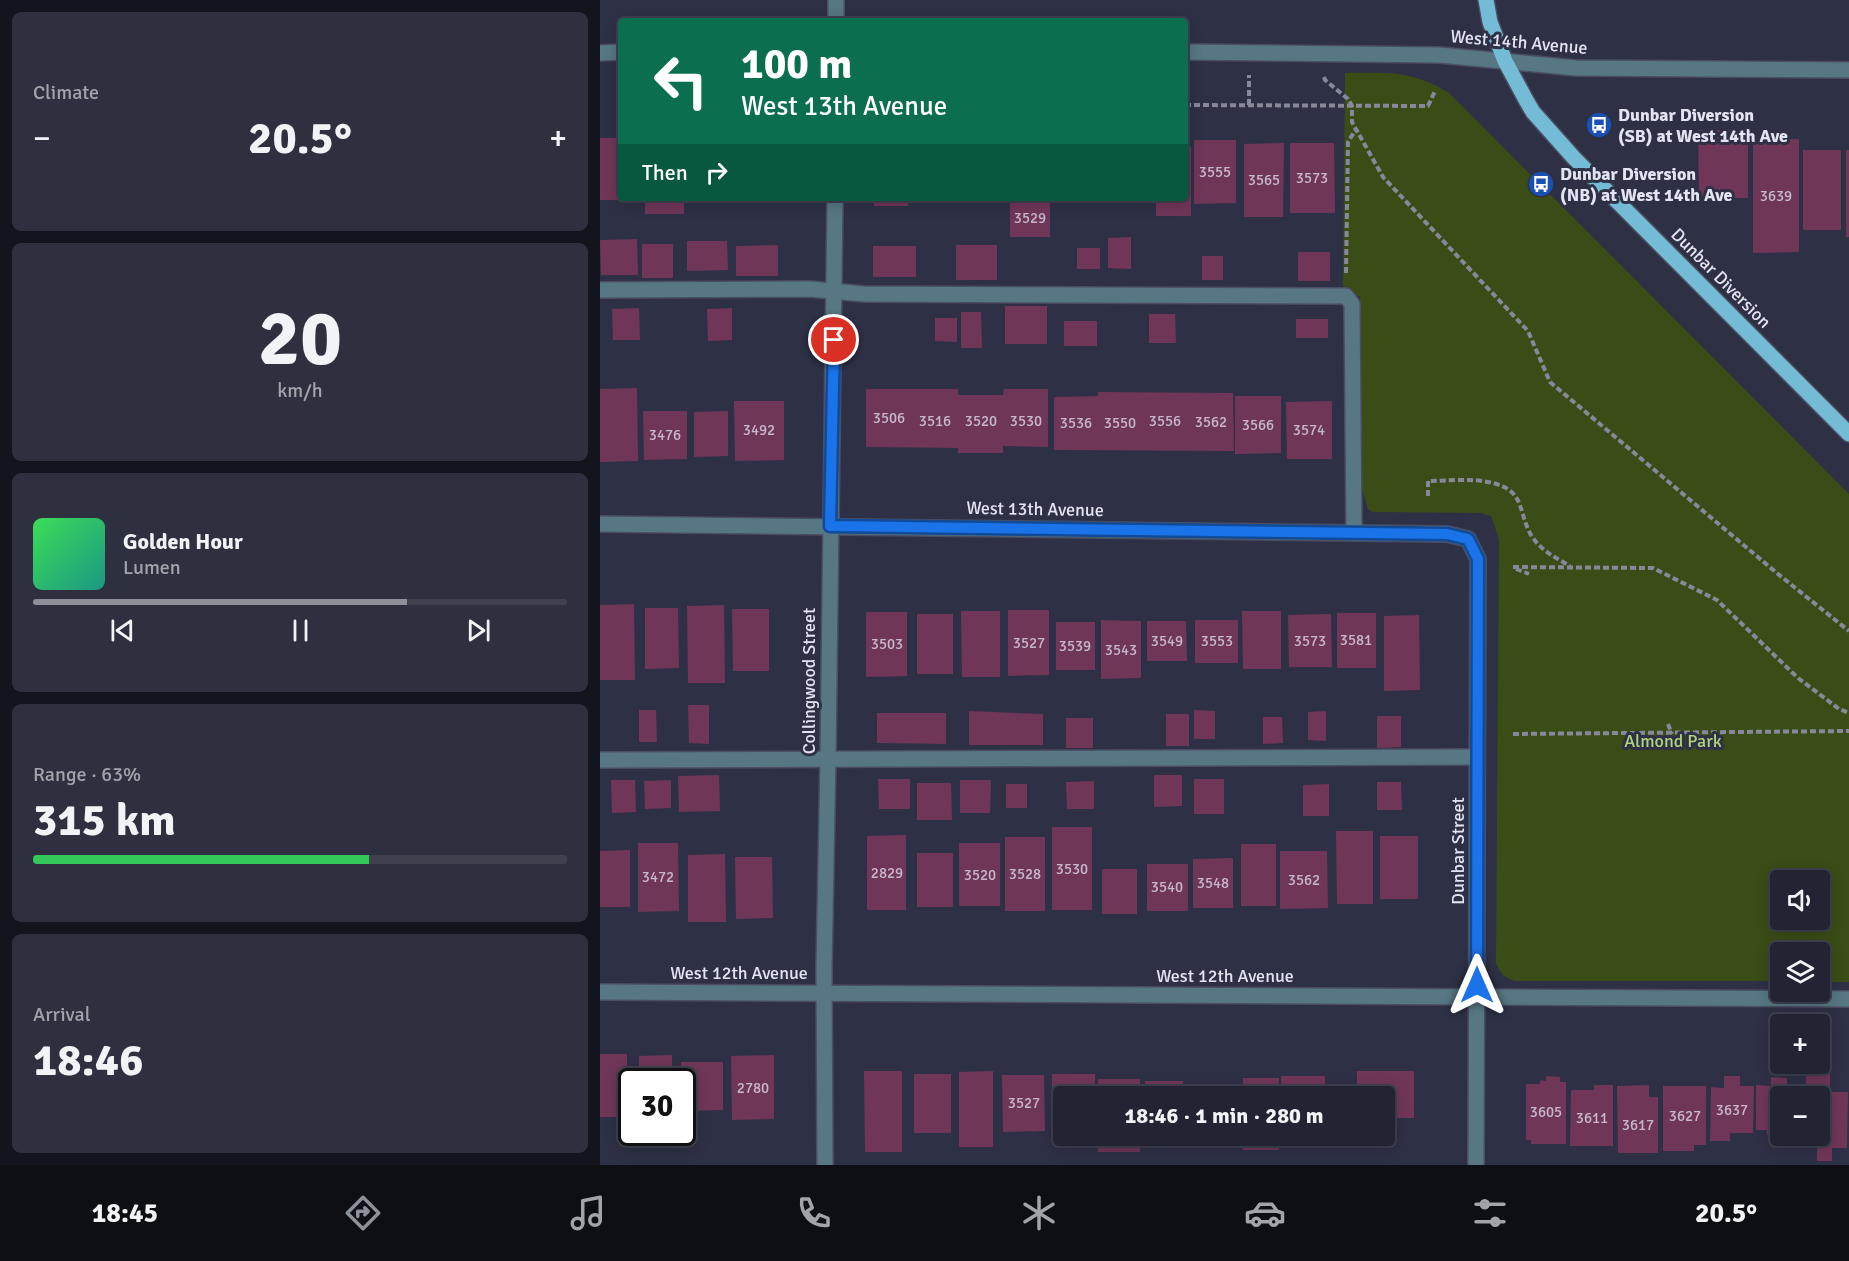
<!DOCTYPE html>
<html lang="en">
<head>
<meta charset="utf-8">
<style>
  :root { --surface:#222434; --page:#2e3040; --text:#f1f3f6; --muted:#a2a4ac; --line:#3f414f; --accent:#8c9099 }
  body { margin:0; font-family:Signika,sans-serif; background:var(--page); color:var(--text); height:100vh; display:flex; flex-direction:column; font-size:22px; white-space:nowrap }
  * { box-sizing:border-box; margin:0 }
  p { font-size:20px; color:var(--muted) }
  .icon { flex:none; width:33px; height:33px; fill:none; stroke:currentColor; stroke-width:2; stroke-linecap:round; stroke-linejoin:round }
  .map { position:relative; flex:1; overflow:hidden }
  .panel { display:flex; flex-direction:column; gap:12px; padding:12px; background:#13141d; width:600px }
  .panel>* { flex:none }
  .top-card { position:absolute; left:18px; top:18px; width:570px; height:183px; border-radius:6px; box-shadow:0 3px 15px #0003,0 0 0 2px var(--line); background:#0b6e4f; color:#fff; overflow:hidden }
  .fabs { position:absolute; left:1170px; top:870px; display:grid; gap:12px }
  .fabs a { display:grid; place-items:center; width:60px; height:60px; border-radius:6px; background:var(--surface); box-shadow:0 3px 15px #0003,0 0 0 2px var(--line); font-size:30px }
  .speed { position:absolute; left:18px; top:1068px; display:flex; gap:12px; font-size:30px; font-weight:700; text-align:center }
  .speed>* { display:grid; place-content:center; width:78px; height:78px; border-radius:50%; background:var(--surface); box-shadow:0 3px 15px #0003,0 0 0 2px var(--line); line-height:1 }
  .speed .limit { border:3px solid #111; border-radius:9px; background:#fff; color:#111 }
  .pin { position:absolute; display:grid; place-items:center; width:51px; height:51px; color:#fff; margin:-26px; border:3px solid #fff; border-radius:50%; box-shadow:0 2px 6px #0007 }
  .me { position:absolute; width:66px; margin:-33px; rotate:0deg; stroke-linejoin:round; filter:drop-shadow(0 0 4px #0008) }
  .turn { display:flex; align-items:center; gap:21px; height:126px; padding:0 24px; font-size:27px }
  .turn .icon { width:78px; height:78px; stroke-width:2.5 }
  .turn b { display:block; font-size:42px; line-height:51px }
  .then { display:flex; align-items:center; height:57px; padding:0 24px; background:#0003; gap:12px; font-size:22px }
  .big { font-size:45px; font-weight:700; line-height:1.1 }
  .panel .widget { flex:1; display:flex; flex-direction:column; justify-content:center; gap:9px; min-width:0; padding:0 21px; border-radius:9px; background:var(--page) }
  .panel .dial { align-items:center; gap:0 }
  .dial b { font-size:78px; line-height:1 }
  .song { display:flex; align-items:center; gap:18px }
  .cover { width:72px; height:72px; border-radius:9px; background:linear-gradient(135deg,hsl(130 70% 55%),hsl(170 70% 35%)) }
  .played { height:6px; border-radius:3px; background:linear-gradient(90deg,var(--accent) 70%,var(--line) 70%) }
  .keys { display:flex; justify-content:space-around; direction:ltr }
  .heat { display:flex; justify-content:space-between; align-items:center; font-size:33px; direction:ltr }
  .charge { height:9px; border-radius:4px; background:linear-gradient(90deg,#34c759 63%,var(--line) 0) }
  .trip { position:absolute; left:453px; top:1086px; width:342px; height:60px; border-radius:6px; background:var(--surface); box-shadow:0 3px 15px #0003,0 0 0 2px var(--line); font-weight:700; line-height:60px; text-align:center }
  .tab-bar { display:flex; height:96px; justify-content:space-around; align-items:center; background:#0e0e15; color:var(--muted) }
  .tab-bar .icon { width:42px; height:42px }
  .tab-bar .active { color:var(--accent) }
  .tab-bar b { font-size:27px; color:var(--text) }
  main { display:flex; flex:1; min-height:0 }
  .map>svg:first-child { display:block }
  .green { fill:#3a4d17; fill-rule:evenodd }
  .building { fill:#703658 }
  .lines { fill:none; stroke-linecap:round; stroke-linejoin:round }
  .minor-casing { stroke:#4b4d62; stroke-width:18 }
  .major-casing { stroke:#4b4d62; stroke-width:18 }
  .path { stroke:#87899b; stroke-width:4; stroke-dasharray:6 3; stroke-linecap:butt }
  .minor { stroke:#567783; stroke-width:15 }
  .major { stroke:#74bcd5; stroke-width:15 }
  .route-casing { stroke:#114b97; stroke-width:15 }
  .route { stroke:#1a73e8; stroke-width:10 }
  .labels { text-anchor:middle; stroke-width:6; stroke-linejoin:round; paint-order:stroke }
  .number-label { font-size:15px; fill:#c6b8cc }
  .street-label { font-size:18px; fill:#e2e4f3; stroke:#2e3046 }
  .poi-label { font-size:18px; font-weight:bold; fill:#e2e4f3; stroke:#2e3046; text-anchor:start }
  .park-label { font-size:18px; fill:#b1d57a; stroke:#2e3046 }
</style>
</head>
<body>
<main>
<section class="panel">
<div class="widget"><p>Climate</p>
<div class="heat"><a>−</a><b class="big">20.5°</b><a>+</a></div>
</div>
<div class="widget dial"><b>20</b><p>km/h</p></div>
<div class="widget">
<div class="song"><i class="cover"></i><div><b>Golden Hour</b><p>Lumen</p></div></div>
<div class="played"></div>
<div class="keys"><svg class="icon" aria-label="previous" viewBox="0 0 24 24"><path d="M18 5L8 12l10 7zM5 5v14"/></svg><svg class="icon" aria-label="pause" viewBox="0 0 24 24"><path d="M8 5v14M16 5v14"/></svg><svg class="icon" aria-label="next" viewBox="0 0 24 24"><path d="M6 5l10 7-10 7zM19 5v14"/></svg></div>
</div>
<div class="widget"><p>Range · 63%</p><b class="big">315 km</b><div class="charge"></div></div>
<div class="widget"><p>Arrival</p><b class="big">18:46</b></div>
</section>
<div class="map">
<svg width="1249" height="1165" viewBox="0 0 1249 1165">
  <rect width="100%" height="100%" fill="#2e3046"/>
  <path class="green" d="M745,73C787,73 812,70 849,93L1249,494V982H1220V952H1180V981H915C904,977 900,973 896,963L899,539L891,516L881,513L773,512L768,509L762,489L760,297L743,286ZM1180,880H1220V920H1180Z"/>
  <g class="building">
    <polygon points="1098,130 1148,130 1148,198 1099,198"/>
    <rect x="0" y="138" width="21" height="62"/>
    <polygon points="1153,139 1199,139 1199,252 1153,253"/>
    <polygon points="594,140 636,140 636,203 594,204"/>
    <polygon points="684,143 683,217 644,217 644,144"/>
    <polygon points="690,143 734,143 735,213 690,213"/>
    <polygon points="585,147 591,147 591,216 556,216 556,198 585,198"/>
    <rect x="1203" y="150" width="38" height="80"/>
    <rect x="1246" y="150" width="3" height="87"/>
    <rect x="45" y="198" width="39" height="16"/>
    <polygon points="273,198 308,198 308,206 274,206"/>
    <rect x="410" y="198" width="40" height="39"/>
    <polygon points="456,198 493,198 493,202 456,203"/>
    <polygon points="531,237 531,269 508,268 508,238"/>
    <polygon points="37,239 38,275 1,275 0,240"/>
    <polygon points="87,241 127,241 128,270 87,271"/>
    <rect x="42" y="244" width="31" height="34"/>
    <polygon points="178,245 178,276 136,276 136,246"/>
    <rect x="356" y="245" width="41" height="35"/>
    <rect x="273" y="246" width="43" height="31"/>
    <rect x="477" y="248" width="23" height="21"/>
    <rect x="698" y="252" width="32" height="29"/>
    <rect x="602" y="256" width="21" height="24"/>
    <rect x="405" y="306" width="42" height="38"/>
    <polygon points="39,308 40,340 13,340 12,309"/>
    <polygon points="132,308 132,340 108,341 107,309"/>
    <polygon points="361,312 381,312 382,348 361,348"/>
    <polygon points="549,314 575,314 576,343 549,343"/>
    <polygon points="335,318 357,318 357,342 335,341"/>
    <rect x="696" y="319" width="32" height="19"/>
    <rect x="464" y="321" width="33" height="25"/>
    <polygon points="37,388 38,461 0,462 0,389"/>
    <polygon points="266,389 358,389 358,395 403,395 404,389 448,389 448,447 403,446 403,453 358,453 358,448 266,447"/>
    <polygon points="498,392 633,393 634,451 454,450 454,397 498,396"/>
    <polygon points="635,396 681,396 681,453 635,454"/>
    <polygon points="134,401 184,401 184,460 135,461"/>
    <polygon points="732,401 732,459 687,459 686,402"/>
    <polygon points="43,411 87,411 87,459 44,460"/>
    <polygon points="128,411 128,456 94,457 94,412"/>
    <polygon points="34,604 35,680 0,680 0,605"/>
    <polygon points="124,605 125,683 88,683 87,606"/>
    <polygon points="45,608 78,608 79,668 45,669"/>
    <polygon points="132,609 169,609 169,671 133,671"/>
    <polygon points="408,610 449,610 449,675 408,676"/>
    <polygon points="361,611 400,611 400,677 362,677"/>
    <polygon points="642,611 681,611 681,669 643,669"/>
    <polygon points="266,612 307,612 307,676 266,677"/>
    <rect x="737" y="613" width="39" height="55"/>
    <rect x="317" y="614" width="36" height="60"/>
    <polygon points="731,614 732,667 689,667 688,615"/>
    <polygon points="819,615 820,690 784,691 784,616"/>
    <polygon points="501,620 541,621 541,678 501,679"/>
    <rect x="595" y="620" width="43" height="43"/>
    <polygon points="547,621 586,621 587,661 547,661"/>
    <rect x="456" y="622" width="39" height="48"/>
    <polygon points="88,705 109,705 109,744 89,743"/>
    <polygon points="39,710 56,710 57,742 39,742"/>
    <polygon points="594,710 615,711 615,739 594,739"/>
    <polygon points="369,711 443,714 443,745 369,745"/>
    <polygon points="726,711 726,741 708,740 708,712"/>
    <polygon points="277,713 346,713 346,744 277,743"/>
    <rect x="566" y="714" width="23" height="32"/>
    <polygon points="777,716 801,716 801,747 777,748"/>
    <polygon points="663,717 682,717 683,743 663,744"/>
    <rect x="466" y="718" width="27" height="30"/>
    <polygon points="119,775 120,811 79,812 78,776"/>
    <polygon points="554,775 582,775 582,806 554,807"/>
    <polygon points="278,779 310,779 310,809 279,809"/>
    <rect x="594" y="779" width="30" height="35"/>
    <polygon points="11,780 35,780 36,812 12,813"/>
    <polygon points="71,780 71,808 45,809 44,781"/>
    <polygon points="360,780 391,780 390,813 360,813"/>
    <polygon points="494,781 494,809 467,809 466,782"/>
    <polygon points="777,782 801,782 802,810 777,810"/>
    <polygon points="317,783 351,783 352,820 317,820"/>
    <rect x="406" y="784" width="21" height="24"/>
    <polygon points="729,784 729,816 703,816 703,785"/>
    <rect x="452" y="827" width="40" height="83"/>
    <polygon points="736,831 773,831 773,904 737,904"/>
    <polygon points="306,835 306,910 267,910 267,836"/>
    <rect x="780" y="836" width="38" height="63"/>
    <rect x="405" y="837" width="40" height="74"/>
    <polygon points="38,843 78,843 79,911 38,912"/>
    <rect x="359" y="843" width="41" height="63"/>
    <rect x="641" y="844" width="35" height="62"/>
    <polygon points="30,850 30,907 0,907 0,851"/>
    <polygon points="680,851 727,851 728,908 680,909"/>
    <rect x="317" y="853" width="36" height="54"/>
    <polygon points="125,854 126,922 88,922 88,855"/>
    <polygon points="135,857 172,857 173,918 136,919"/>
    <polygon points="633,858 633,908 593,908 593,859"/>
    <rect x="547" y="864" width="41" height="47"/>
    <rect x="502" y="869" width="35" height="45"/>
    <rect x="0" y="1054" width="27" height="63"/>
    <polygon points="72,1055 72,1082 39,1082 39,1056"/>
    <polygon points="174,1055 174,1119 132,1120 131,1056"/>
    <polygon points="81,1062 123,1062 123,1110 82,1111"/>
    <polygon points="264,1071 302,1071 302,1152 265,1152"/>
    <polygon points="393,1071 393,1147 359,1147 359,1072"/>
    <polygon points="757,1071 814,1071 814,1118 784,1118 784,1096 757,1096"/>
    <rect x="314" y="1074" width="37" height="59"/>
    <polygon points="452,1074 495,1074 495,1096 464,1096 464,1136 452,1136"/>
    <polygon points="1206,1074 1230,1074 1230,1092 1248,1092 1247,1148 1232,1148 1232,1161 1217,1161 1217,1148 1206,1148 1206,1136 1220,1136 1220,1096 1206,1096"/>
    <polygon points="402,1075 444,1075 445,1131 403,1132"/>
    <rect x="681" y="1076" width="44" height="20"/>
    <polygon points="946,1076 960,1077 960,1082 966,1082 966,1144 931,1144 931,1140 926,1140 926,1084 940,1084 940,1080 946,1081"/>
    <polygon points="1124,1076 1140,1076 1140,1086 1154,1086 1153,1133 1130,1133 1130,1141 1110,1141 1111,1087 1124,1088"/>
    <polygon points="1171,1077 1187,1078 1187,1087 1201,1087 1201,1096 1180,1096 1180,1136 1201,1136 1201,1143 1175,1143 1176,1136 1167,1135 1167,1130 1156,1130 1156,1085 1171,1086"/>
    <rect x="643" y="1078" width="36" height="18"/>
    <rect x="498" y="1079" width="42" height="17"/>
    <rect x="545" y="1081" width="38" height="15"/>
    <polygon points="994,1085 1013,1085 1013,1146 970,1146 971,1090 994,1090"/>
    <polygon points="1049,1085 1049,1097 1058,1097 1058,1153 1018,1153 1017,1086"/>
    <rect x="592" y="1086" width="39" height="10"/>
    <polygon points="1063,1086 1106,1086 1106,1145 1094,1145 1094,1151 1063,1151"/>
    <rect x="498" y="1136" width="42" height="16"/>
    <rect x="592" y="1136" width="40" height="11"/>
    <rect x="643" y="1136" width="36" height="14"/>
  </g>
  <g class="lines">
    <g class="minor-casing">
      <g id="minor">
        <polyline points="236,21 236,0"/>
        <polyline points="585,52 839,55 976,68 1249,70"/>
        <polyline points="0,53 21,52"/>
        <polyline points="0,290 210,289 264,294 746,296 752,304 754,533"/>
        <polyline points="0,524 847,534 868,539 878,559 876,1165"/>
        <polyline points="0,760 877,757"/>
        <polyline points="0,992 1249,999"/>
        <polyline points="225,1165 224,969 228,758 235,198"/>
      </g>
    </g>
    <g class="major-casing">
      <polyline id="major" points="886,0 890,22 905,61 926,100 933,112 974,158 1249,434"/>
    </g>
    <g class="path">
      <polyline points="724,77 725,80 748,99 752,106 752,122 783,177 928,331 950,382 1178,574 1249,631"/>
      <polyline points="585,105 828,106 835,91"/>
      <polyline points="649,105 649,75"/>
      <polyline points="746,273 748,142 756,129"/>
      <path d="M828,496V481C847,481 869,478 888,482C926,489 917,510 931,535C940,550 956,558 970,566"/>
      <polyline points="913,567 1053,568 1117,600 1198,678 1239,709 1249,713"/>
      <polyline points="916,569 929,574"/>
      <polyline points="1068,724 1072,734"/>
      <polyline points="913,734 1249,731"/>
    </g>
    <use href="#minor" class="minor"/>
    <use href="#major" class="major"/>
  </g>
  <g class="lines">
    <g class="route-casing">
      <polyline id="route" points="234,340 230,526 847,534 868,539 878,559 877,985"/>
    </g>
    <use href="#route" class="route"/>
  </g>
  <defs>
    <g id="bus-disc" transform="scale(1.35)"><circle r="9.5" fill="#1a4fb4" stroke="#2e3046"/><path d="M-5-6H5V4H4V6H2V4H-2V6H-4V4H-5ZM-3.5-4V0h7V-4ZM-3.5 1.2v1.5H-2V1.2ZM2 1.2v1.5H3.5V1.2Z" fill="#fff"/></g>
  </defs>
  <g fill-rule="evenodd">
    <use href="#bus-disc" x="999" y="125"/>
    <use href="#bus-disc" x="941" y="184"/>
  </g>
  <g class="labels">
    <g class="number-label">
      <text x="615" y="177">3555</text>
      <text x="712" y="183">3573</text>
      <text x="664" y="185">3565</text>
      <text x="1176" y="201">3639</text>
      <text x="430" y="223">3529</text>
      <text x="289" y="423">3506</text>
      <text x="335" y="426">3516</text>
      <text x="381" y="426">3520</text>
      <text x="426" y="426">3530</text>
      <text x="565" y="426">3556</text>
      <text x="611" y="427">3562</text>
      <text x="476" y="428">3536</text>
      <text x="520" y="428">3550</text>
      <text x="658" y="430">3566</text>
      <text x="159" y="435">3492</text>
      <text x="709" y="435">3574</text>
      <text x="65" y="440">3476</text>
      <text x="756" y="645">3581</text>
      <text x="567" y="646">3549</text>
      <text x="617" y="646">3553</text>
      <text x="710" y="646">3573</text>
      <text x="429" y="648">3527</text>
      <text x="287" y="649">3503</text>
      <text x="475" y="651">3539</text>
      <text x="521" y="655">3543</text>
      <text x="472" y="874">3530</text>
      <text x="287" y="878">2829</text>
      <text x="425" y="879">3528</text>
      <text x="380" y="880">3520</text>
      <text x="58" y="882">3472</text>
      <text x="704" y="885">3562</text>
      <text x="613" y="888">3548</text>
      <text x="567" y="892">3540</text>
      <text x="153" y="1093">2780</text>
      <text x="424" y="1108">3527</text>
      <text x="1132" y="1115">3637</text>
      <text x="946" y="1117">3605</text>
      <text x="1085" y="1121">3627</text>
      <text x="992" y="1123">3611</text>
      <text x="1038" y="1130">3617</text>
    </g>
    <g class="street-label">
      <text transform="translate(919 42) rotate(5)" y="6">West 14th Avenue</text>
      <text transform="translate(1121 278) rotate(45)" y="6">Dunbar Diversion</text>
      <text transform="translate(435 509) rotate(1)" y="6">West 13th Avenue</text>
      <text transform="translate(209 681) rotate(-90)" y="6">Collingwood Street</text>
      <text transform="translate(858 851) rotate(-90)" y="6">Dunbar Street</text>
      <text x="139" y="979">West 12th Avenue</text>
      <text x="625" y="982">West 12th Avenue</text>
    </g>
    <g class="poi-label">
      <text x="1018" y="121">Dunbar Diversion<tspan x="1018" dy="21">(SB) at West 14th Ave</tspan></text>
      <text x="960" y="180">Dunbar Diversion<tspan x="960" dy="21">(NB) at West 14th Ave</tspan></text>
    </g>
    <g class="park-label">
      <text x="1073" y="747">Almond Park</text>
    </g>
  </g>
</svg>
<div class="fabs">
<a><svg class="icon" aria-label="sound" viewBox="0 0 24 24"><path d="M4 9h4l5-4v14l-5-4H4zM17 9q2 3 0 6"/></svg></a>
<a><svg class="icon" aria-label="layers" viewBox="0 0 24 24"><path d="M12 4l9 5-9 5-9-5zM3 14l9 5 9-5"/></svg></a>
<a>+</a>
<a>−</a>
</div>
<div class="speed"><div class="limit">30</div></div>
<div class="pin" style="left:234px;top:340px;background:#d93025"><svg class="icon" aria-label="arrive" viewBox="0 0 24 24"><path d="M6 21V4h12l-3 4 3 4H6"/></svg></div>
<svg class="me" style="left:877px;top:985px" viewBox="-20 -20 40 40"><path d="M0-17L14 15 0 8-14 15z" fill="#1a73e8" stroke="#fff" stroke-width="4"/></svg>
<div class="trip">18:46 · 1 min · 280 m</div>
<div class="top-card">
<div class="turn"><svg class="icon" aria-label="left" viewBox="0 0 24 24"><path d="M17 20v-9H6M10 6l-5 5 5 5"/></svg><div><b>100 m</b>West 13th Avenue</div></div>
<div class="then">Then<svg class="icon" aria-label="right" viewBox="0 0 24 24"><path d="M7 20v-9h11M14 6l5 5-5 5"/></svg></div>
</div>
</div>
</main>
<nav class="tab-bar">
<b>18:45</b>
<svg class="icon active" aria-label="directions" viewBox="0 0 24 24"><path d="M12 3l9 9-9 9-9-9zM9 14v-3h6M13 9l2 2-2 2"/></svg>
<svg class="icon" aria-label="music" viewBox="0 0 24 24"><path d="M9 18V5l10-2v13"/><circle cx="6" cy="18" r="3"/><circle cx="16" cy="16" r="3"/></svg>
<svg class="icon" aria-label="phone" viewBox="0 0 24 24"><path d="M5 4h4l2 5-3 2q2 4 5 5l2-3 5 2v4C11 20 4 13 5 4z"/></svg>
<svg class="icon" aria-label="climate" viewBox="0 0 24 24"><path d="M12 3v18M4 7l16 10M4 17L20 7"/></svg>
<svg class="icon" aria-label="car" viewBox="0 0 24 24"><path d="M5 17H2v-5l4-1 3-4h7l3 4 3 1v5h-3M9 17h6M6 11h13"/><circle cx="7" cy="17" r="2"/><circle cx="17" cy="17" r="2"/></svg>
<svg class="icon" aria-label="filters" viewBox="0 0 24 24"><path d="M4 7h16M4 17h16"/><circle cx="9" cy="7" r="2"/><circle cx="15" cy="17" r="2"/></svg>
<b>20.5°</b>
</nav>
</body>
</html>
